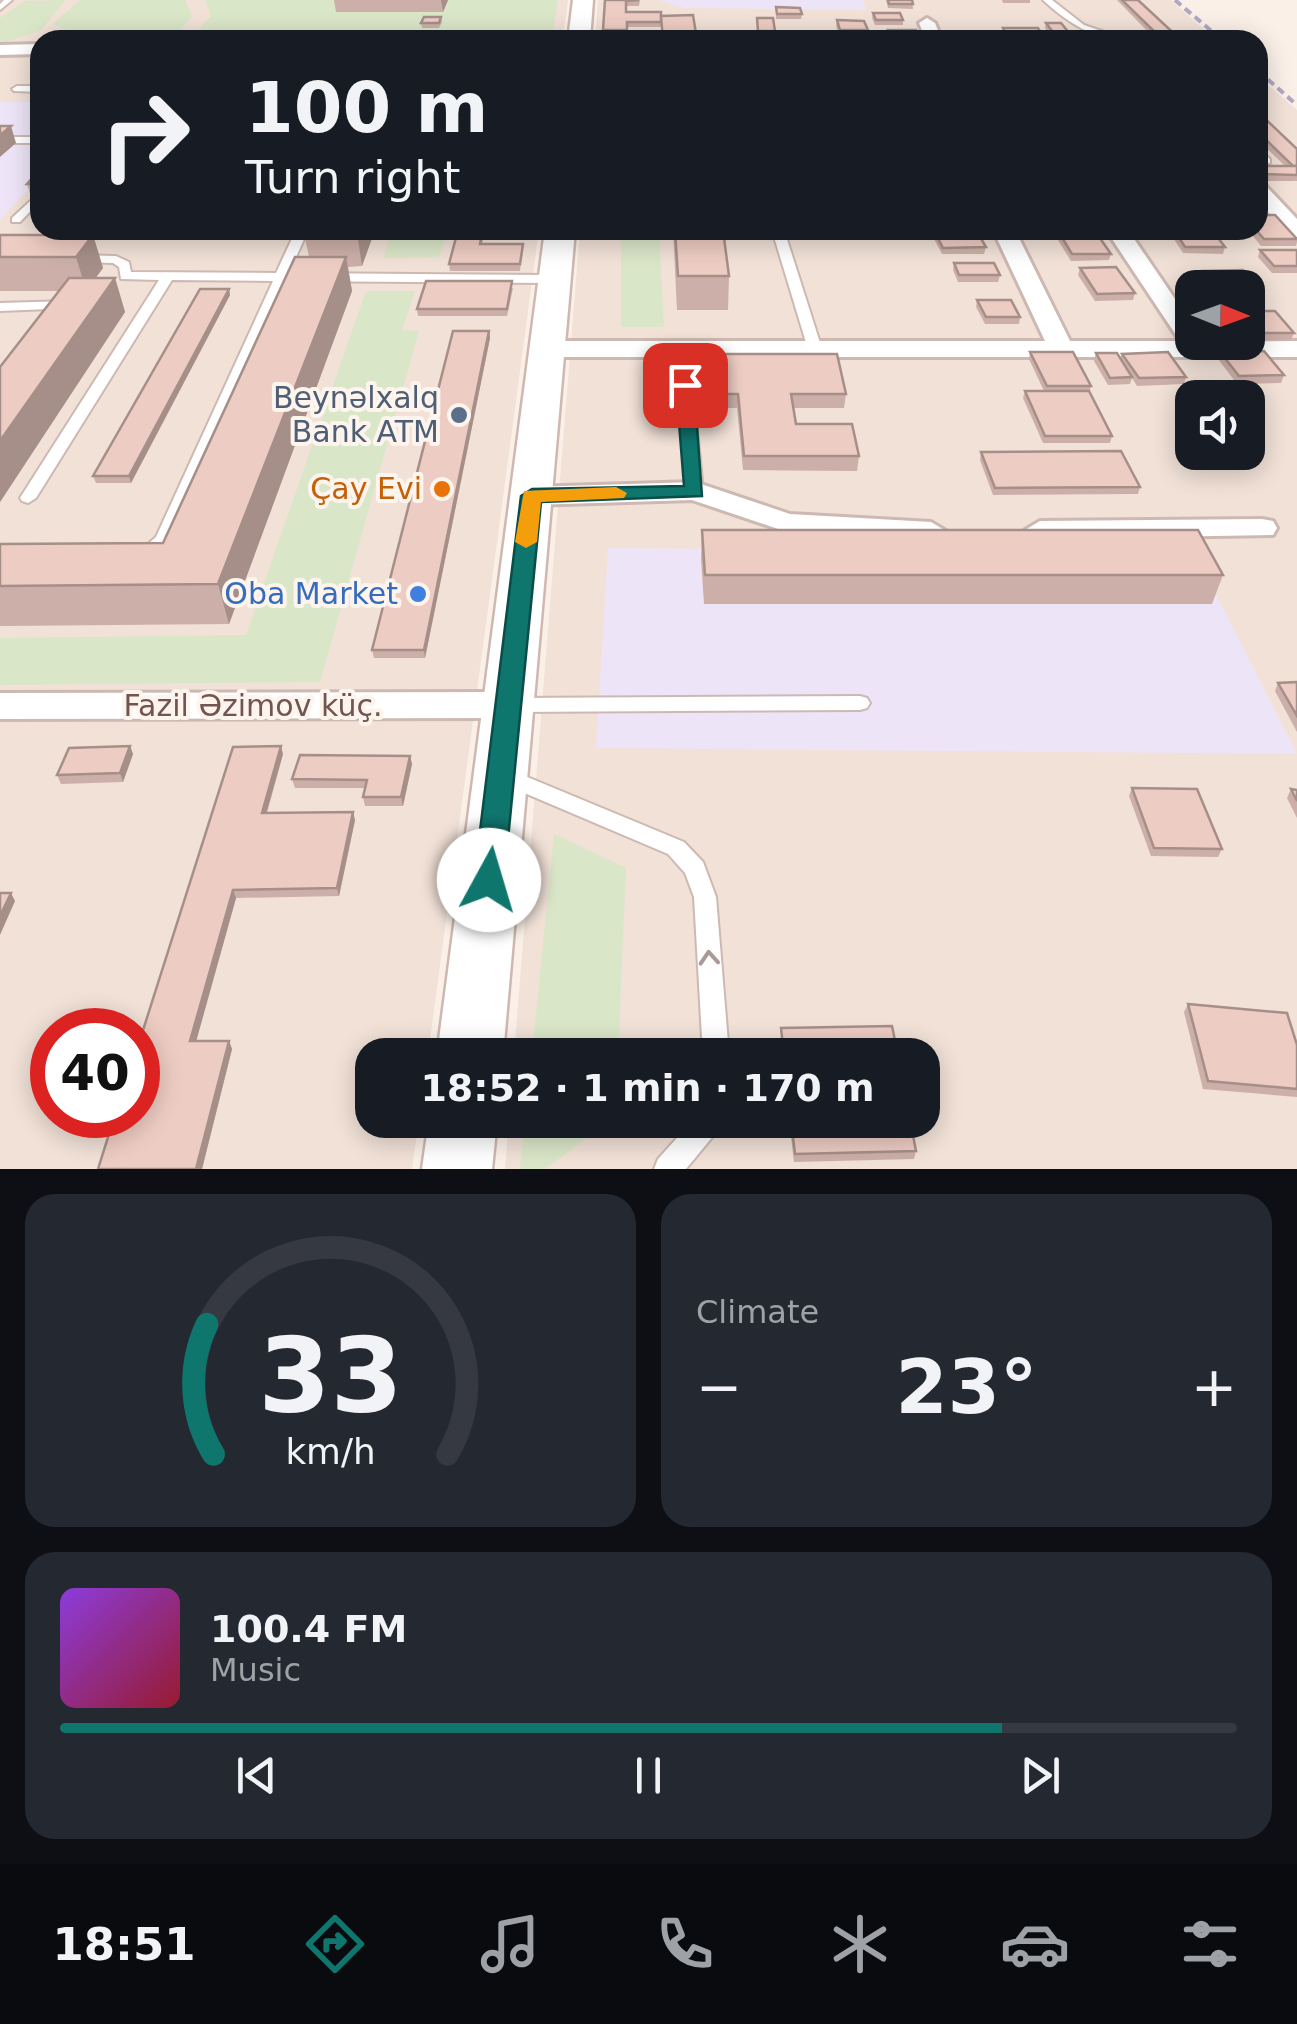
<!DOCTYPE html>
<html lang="en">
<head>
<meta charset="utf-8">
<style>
  :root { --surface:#171b24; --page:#242831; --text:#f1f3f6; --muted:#9ea1a6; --line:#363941; --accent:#0f766e }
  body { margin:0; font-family:"DejaVu Sans",sans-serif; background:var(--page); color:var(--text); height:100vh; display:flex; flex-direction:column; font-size:38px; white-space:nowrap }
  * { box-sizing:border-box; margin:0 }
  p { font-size:32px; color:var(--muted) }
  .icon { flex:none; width:55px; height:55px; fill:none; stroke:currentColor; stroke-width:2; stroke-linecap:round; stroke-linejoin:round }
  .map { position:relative; height:1169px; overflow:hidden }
  .details { display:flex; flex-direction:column; gap:25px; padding:25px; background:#0d0f14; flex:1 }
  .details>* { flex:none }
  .hud { position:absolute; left:30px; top:30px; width:1238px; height:210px; border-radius:30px; box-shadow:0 5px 25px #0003; background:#171b24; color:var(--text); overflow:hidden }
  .needle { width:65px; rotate:91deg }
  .buttons { position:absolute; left:1175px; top:270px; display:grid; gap:20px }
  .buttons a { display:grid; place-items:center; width:90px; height:90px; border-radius:20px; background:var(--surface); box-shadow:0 5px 25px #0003; font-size:50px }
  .speed { position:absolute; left:30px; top:1008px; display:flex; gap:20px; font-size:50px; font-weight:700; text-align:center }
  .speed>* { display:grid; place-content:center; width:130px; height:130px; border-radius:50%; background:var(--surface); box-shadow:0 5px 25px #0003; line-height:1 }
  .speed .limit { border:15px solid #d22; background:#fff; color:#111 }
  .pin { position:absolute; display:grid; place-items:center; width:85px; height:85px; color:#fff; margin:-42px; border-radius:20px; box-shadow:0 5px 15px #0006 }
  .me { position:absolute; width:110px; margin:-55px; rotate:6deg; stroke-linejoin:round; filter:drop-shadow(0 0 8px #0008) }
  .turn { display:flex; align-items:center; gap:35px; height:210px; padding:0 50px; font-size:45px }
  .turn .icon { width:130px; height:130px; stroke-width:2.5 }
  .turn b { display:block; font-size:70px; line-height:85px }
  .big { font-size:75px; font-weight:700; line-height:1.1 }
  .details .widget { flex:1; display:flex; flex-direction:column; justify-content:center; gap:15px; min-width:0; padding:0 35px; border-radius:30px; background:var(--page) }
  .details .dial { align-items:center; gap:0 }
  .dial svg { height:260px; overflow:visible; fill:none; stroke:var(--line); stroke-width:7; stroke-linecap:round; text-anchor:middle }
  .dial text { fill:var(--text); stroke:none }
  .song { display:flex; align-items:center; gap:30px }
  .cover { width:120px; height:120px; border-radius:15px; background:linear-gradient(135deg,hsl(270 70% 55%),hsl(350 70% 35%)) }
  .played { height:10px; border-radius:5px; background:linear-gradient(90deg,var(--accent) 80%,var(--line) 80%) }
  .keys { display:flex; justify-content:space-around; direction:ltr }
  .heat { display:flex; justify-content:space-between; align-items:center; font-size:55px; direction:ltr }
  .details .tiles { flex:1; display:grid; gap:25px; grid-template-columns:1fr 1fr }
  .widget:last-child { grid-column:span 2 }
  .trip { position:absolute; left:355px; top:1038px; width:585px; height:100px; border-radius:30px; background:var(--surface); box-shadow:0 5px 25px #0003; font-weight:700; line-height:100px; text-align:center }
  .tab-bar { display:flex; height:160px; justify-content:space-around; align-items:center; background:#090b0e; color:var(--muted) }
  .tab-bar .icon { width:70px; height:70px }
  .tab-bar .active { color:var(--accent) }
  .tab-bar b { font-size:45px; color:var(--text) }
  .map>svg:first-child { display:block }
  .residential { fill:#f1e1d7; fill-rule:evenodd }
  .education { fill:#ede5f7 }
  .green { fill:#dae6c8 }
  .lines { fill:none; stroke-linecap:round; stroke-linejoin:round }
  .lane-casing { stroke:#cdb9b2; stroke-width:4 }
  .street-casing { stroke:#cdb9b2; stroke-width:6 }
  .secondary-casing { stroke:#cfb8b0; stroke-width:5 }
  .lane { fill:#fff; fill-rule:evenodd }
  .street { fill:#fff; fill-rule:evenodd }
  .secondary { fill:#fff; fill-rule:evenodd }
  .rail { stroke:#b1a7c3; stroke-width:4; stroke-dasharray:8 5; stroke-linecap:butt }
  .wall { fill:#ccafa8 }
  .shaded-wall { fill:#a68f88 }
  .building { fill:#edccc3; stroke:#a68f88; stroke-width:2.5 }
  .oneway { stroke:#aa9995 }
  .route { fill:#0f766e; stroke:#0a4d48; stroke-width:2.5 }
  .slow { fill:#f59e0b }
  .service-dot { fill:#5c6f8a; stroke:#fdf4ee; stroke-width:4 }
  .food-dot { fill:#e8710a; stroke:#fdf4ee; stroke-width:4 }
  .shop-dot { fill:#3f7fe0; stroke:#fdf4ee; stroke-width:4 }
  .labels { text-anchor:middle; stroke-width:8; stroke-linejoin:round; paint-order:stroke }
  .service-label { font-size:30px; fill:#4e5e75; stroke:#fdf4ee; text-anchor:end }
  .food-label { font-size:30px; fill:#c56008; stroke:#fdf4ee; text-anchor:end }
  .shop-label { font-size:30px; fill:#366cbe; stroke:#fdf4ee; text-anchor:end }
  .street-label { font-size:30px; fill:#72554f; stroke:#fdf4ee }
</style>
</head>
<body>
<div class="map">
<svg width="1297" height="1169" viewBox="0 0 1297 1169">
  <rect width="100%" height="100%" fill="#faf0e8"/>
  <g class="residential">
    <path d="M0,0H568L563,40H40V230H539L428,1055H372V1120H419L412,1169H0ZM52,1030H138V1115H52Z"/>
    <polygon points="598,0 1171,0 1216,40 595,40"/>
    <path d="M1258,76L1297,110V1169H505L509,1120H922V1055H514L580,230H1258ZM1192,288H1248V342H1192ZM1192,398H1248V452H1192Z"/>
  </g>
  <g class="education">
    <polygon points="659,0 863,0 866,10 685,8"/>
    <polygon points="0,102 40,102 40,177 0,220"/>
    <polygon points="608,548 1195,553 1297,754 596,748"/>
  </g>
  <g class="green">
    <polygon points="65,0 41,30 0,44 0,18 25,1"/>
    <polygon points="80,0 185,0 192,16 176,36 85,40 53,24"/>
    <polygon points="205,0 558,0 553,34 194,35 211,16"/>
    <polygon points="392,230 447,230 439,257 383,258"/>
    <polygon points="621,230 659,230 664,327 621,327"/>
    <polygon points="366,291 415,291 402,330 419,331 320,682 0,685 0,638 246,635"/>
    <polygon points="554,834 626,868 618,1055 532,1055"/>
    <polygon points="525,1120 611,1120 545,1169 520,1169"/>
  </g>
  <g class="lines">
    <g class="lane-casing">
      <g id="lane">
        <polygon points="4,0 12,0 0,10 0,4"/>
        <path d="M1043,0H1052L1084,25L1128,40C1094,40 1068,23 1043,0Z"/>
        <polygon points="579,36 780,37 784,40 575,40"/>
        <polygon points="17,86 40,86 40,92 14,91 12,89"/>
        <rect x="0" y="137" width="40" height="6"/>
        <polygon points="1258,149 1270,159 1270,163 1262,163 1258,158"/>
        <polygon points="40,192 40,201 20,222 12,222 12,218"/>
        <polygon points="296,230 308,230 289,273 555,275 561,279 555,283 285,281 171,540 150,559 144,560 135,555 156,537 273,281 172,280 36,498 28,503 22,501 20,498 159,280 121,279 119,267 113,263 80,262 76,261 76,255 116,256 129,262 131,272 276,273"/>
        <polygon points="772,230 784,230 822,349 820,352 810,352 808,349"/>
        <polygon points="69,301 75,305 74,308 0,311 0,303"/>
        <polygon points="682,346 689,350 703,491 695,496 687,491 675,350"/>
        <polygon points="860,696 867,698 870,703 867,708 860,710 511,712 504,710 501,705 504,700 511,698"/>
        <polygon points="508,769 684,842 703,862 716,897 729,1055 703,1055 694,897 685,873 668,854 501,783 498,777 501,771"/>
        <polygon points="693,1120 723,1120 719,1129 686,1169 654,1169 658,1159"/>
      </g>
    </g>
    <g class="street-casing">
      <g id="street">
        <polygon points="927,18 935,23 942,40 926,40 919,23"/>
        <polygon points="579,34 586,40 172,40 180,35"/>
        <polygon points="40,44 40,54 0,55 0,45"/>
        <polygon points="1258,183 1265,185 1297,219 1297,238 1289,237 1258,201"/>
        <polygon points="993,230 1015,230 1070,341 1180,341 1106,230 1128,230 1192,324 1192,342 1297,341 1297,357 548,357 535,349 548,341 1045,341"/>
        <polygon points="695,482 790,514 931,522 946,531 931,540 787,532 692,500 531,505 516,496 531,487"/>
        <polygon points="1262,519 1273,521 1277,528 1273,535 1040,539 1025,530 1040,521"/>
        <polygon points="505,692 518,696 523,705 518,714 505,718 0,719 0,693"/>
      </g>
    </g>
    <g class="secondary-casing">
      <g id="secondary">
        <polygon points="573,0 593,0 590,40 568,40"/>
        <polygon points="545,230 575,230 503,1055 437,1055"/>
        <polygon points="429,1120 497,1120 492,1169 422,1169"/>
      </g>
    </g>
    <use href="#lane" class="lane"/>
    <use href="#street" class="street"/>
    <use href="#secondary" class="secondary"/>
    <g class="rail">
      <polyline points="1175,0 1222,40"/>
      <polyline points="1258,71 1297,105"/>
    </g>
  </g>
  <g class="wall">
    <polygon points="334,0 448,0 443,12 336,12"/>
    <polygon points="605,0 640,0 639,6 626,6 626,12 661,16 697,40 661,40 661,27 628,27 627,35 603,35"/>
    <polygon points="886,0 912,0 913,9 888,8"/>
    <polygon points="1002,0 1030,0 1030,3 1003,3"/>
    <polygon points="1117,0 1138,0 1181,40 1156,40"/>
    <polygon points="776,7 802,14 801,19 776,19"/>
    <polygon points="873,13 903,20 903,25 875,25 872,18"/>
    <polygon points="441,17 442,22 439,28 422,28 421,23"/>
    <polygon points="757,18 775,31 775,36 758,36"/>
    <polygon points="837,20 868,30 867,35 843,35 845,40 817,40 817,33 839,34 836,26"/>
    <polygon points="1046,23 1075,40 1054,40 1045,28"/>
    <polygon points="1003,28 1045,40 1006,40 1002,33"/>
    <polygon points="888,30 920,37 920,40 890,40 888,35"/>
    <polygon points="1258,112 1297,149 1297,181 1258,181 1258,166 1285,166 1258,140"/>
    <polygon points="40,169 40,215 37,215 27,184"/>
    <polygon points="375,230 362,266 348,267 352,291 229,624 0,626 0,544 163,543 309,257 304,234"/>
    <polygon points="458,230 485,230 482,244 523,244 520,271 450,271 449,264"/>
    <polygon points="673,230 723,230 729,276 728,310 677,310"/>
    <polygon points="1168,230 1212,230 1225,247 1223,254 1183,253"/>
    <polygon points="1248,230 1258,230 1297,238 1297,242 1296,246 1261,246"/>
    <polygon points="934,231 986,247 984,254 942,254 933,237"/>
    <polygon points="1058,231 1111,254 1109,260 1071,261 1056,237"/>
    <polygon points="0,235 93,235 103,268 96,278 115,278 125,312 0,502 0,367 59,291 0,291"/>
    <polygon points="1260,250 1297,250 1297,273 1272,273 1258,257"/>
    <polygon points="954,263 1000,275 998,282 958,282 953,270"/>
    <polygon points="1080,268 1135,293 1133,300 1095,301 1078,275"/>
    <polygon points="1203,271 1259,288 1257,295 1248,295 1248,288 1209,288 1201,278"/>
    <polygon points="513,288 507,316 418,316 417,309"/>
    <polygon points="229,289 230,295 131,483 96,483 93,476"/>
    <polygon points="977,300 1020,317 1019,324 985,324 976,307"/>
    <polygon points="1248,311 1294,333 1291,340 1248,340"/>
    <polygon points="489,331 490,338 425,658 374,658 372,650"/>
    <polygon points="1030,352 1091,386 1089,392 1112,436 1110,443 1043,443 1023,398 1025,391 1044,391 1029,359"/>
    <polygon points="1220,352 1284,375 1281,383 1237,384 1218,359"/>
    <polygon points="1096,353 1120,358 1122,354 1186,377 1184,384 1137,386 1132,378 1130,384 1108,385 1094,361"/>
    <polygon points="709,354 846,394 844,408 794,408 796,424 859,456 857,471 743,470 737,408 711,408"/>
    <polygon points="981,452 1140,487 1138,494 993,495 980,460"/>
    <polygon points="702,530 1223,575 1212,604 704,604 701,558"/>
    <polygon points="1297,682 1297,732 1275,691 1278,683"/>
    <polygon points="130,746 133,754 123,782 61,784 57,775"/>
    <polygon points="283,754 267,813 355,820 339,896 236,898 196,1041 229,1041 232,1049 202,1169 98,1169"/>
    <polygon points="410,756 412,764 403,806 365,806 363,797 365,788 295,788 292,779"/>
    <polygon points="1132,788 1222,849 1218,857 1151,856 1129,796"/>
    <polygon points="1291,789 1297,790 1297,818 1287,798"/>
    <polygon points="1188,1004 1297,1045 1297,1097 1203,1089 1184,1012"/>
    <polygon points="789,1120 910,1120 916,1151 914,1159 794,1162"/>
  </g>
  <g class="shaded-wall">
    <polygon points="441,0 448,0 443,12"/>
    <polygon points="11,126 16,143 0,157 0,135"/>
    <polygon points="358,230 375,230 362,266 357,233"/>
    <polygon points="93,235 103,268 86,290 76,257"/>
    <polygon points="346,257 352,291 229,624 218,584"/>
    <polygon points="115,278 125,312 0,502 0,441"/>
    <polygon points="229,289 230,295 131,483 129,476"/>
    <polygon points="489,331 490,338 425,658 424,650"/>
    <polygon points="130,746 133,754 123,782 120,773"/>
    <polygon points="281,746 283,754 264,821 262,813"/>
    <polygon points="410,756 412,764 403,806 401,797"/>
    <polygon points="353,812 355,820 339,896 337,888"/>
    <polygon points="233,890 236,898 194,1049 190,1041"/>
    <polygon points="11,893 15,901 0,935 0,916"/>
    <polygon points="229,1041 232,1049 202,1169 196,1169"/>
  </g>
  <g class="building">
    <polygon points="605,0 639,0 626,1 626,12 661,12 661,22 627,22 627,30 603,30"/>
    <polygon points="888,0 912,0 913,4 889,4"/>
    <polygon points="1122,0 1138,0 1181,40 1163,40"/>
    <polygon points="776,7 800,8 802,14 777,14"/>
    <polygon points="873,13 900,13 903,20 876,20"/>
    <polygon points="693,15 697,40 663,40 661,16"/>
    <polygon points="424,17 441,17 439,23 421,23"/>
    <polygon points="757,18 773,18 775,31 758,31"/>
    <polygon points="837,20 864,21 868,30 840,30"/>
    <polygon points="1046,23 1061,23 1075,40 1059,40"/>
    <polygon points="1003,28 1038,28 1045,39 1009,39"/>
    <polygon points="888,30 916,30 920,37 891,37"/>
    <polygon points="817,33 843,34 845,40 819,40"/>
    <polygon points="352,35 371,35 369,39 374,39 350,40"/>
    <polygon points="412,39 540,39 540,40"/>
    <polygon points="1258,112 1297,149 1297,166 1293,166 1258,132"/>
    <polygon points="0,126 11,126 0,135"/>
    <polygon points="1258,166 1297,166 1297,175 1258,174"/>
    <polygon points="40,169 40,184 27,184"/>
    <polygon points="1258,215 1275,215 1297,239 1264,239 1256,230 1258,230"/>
    <polygon points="306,230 358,230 357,233 304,234"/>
    <polygon points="458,230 483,230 480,244 523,244 520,264 449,264"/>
    <polygon points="675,230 723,230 729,276 678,276"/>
    <polygon points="976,230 986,247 943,248 934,231"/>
    <polygon points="1174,230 1212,230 1225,247 1185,247"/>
    <polygon points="1058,231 1095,231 1111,254 1072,254"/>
    <polygon points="0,235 93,235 76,257 0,257"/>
    <polygon points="1260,250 1297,250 1297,266 1274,266"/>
    <polygon points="295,257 346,257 218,584 0,586 0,544 163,543"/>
    <polygon points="954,263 994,263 1000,275 959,275"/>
    <polygon points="1116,267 1135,293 1097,294 1080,268"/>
    <polygon points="1243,270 1259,288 1217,288 1203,271"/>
    <polygon points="69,278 115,278 0,441 0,367"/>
    <polygon points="426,281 512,281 507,309 417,309"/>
    <polygon points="200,289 229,289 129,476 93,476"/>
    <polygon points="977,300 1011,300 1020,317 986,317"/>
    <polygon points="1248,311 1275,311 1294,333 1248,333"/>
    <polygon points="453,331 489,331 424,650 372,650"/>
    <polygon points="1264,351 1284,375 1239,376 1220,352"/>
    <polygon points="1030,352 1073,352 1091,386 1047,386"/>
    <polygon points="1168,352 1186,377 1139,378 1122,354"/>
    <polygon points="1096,353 1117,353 1132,377 1110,378"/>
    <polygon points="709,354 837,354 846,394 791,394 796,424 852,424 859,456 744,456 738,394 712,394"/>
    <polygon points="1025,391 1089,391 1112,436 1045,436"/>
    <polygon points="1121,451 1140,487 995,488 981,452"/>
    <polygon points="702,530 1198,530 1223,575 705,575"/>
    <polygon points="1297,682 1297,716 1278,683"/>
    <polygon points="130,746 120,773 57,775 69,748"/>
    <polygon points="281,746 262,813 353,812 337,888 233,890 190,1041 229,1041 196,1169 98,1169 115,1115 138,1115 138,1046 233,747"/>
    <polygon points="300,755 410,756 401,797 363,797 367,780 292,779"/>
    <polygon points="1132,788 1197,789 1222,849 1154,848"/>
    <polygon points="1291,789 1297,790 1297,801"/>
    <polygon points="0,893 11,893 0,916"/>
    <polygon points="1188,1004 1287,1013 1297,1045 1297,1089 1208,1081"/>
    <polygon points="892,1026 898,1055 784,1055 781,1028"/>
    <polygon points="791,1120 910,1120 916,1151 795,1154"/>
  </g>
  <defs><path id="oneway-chevron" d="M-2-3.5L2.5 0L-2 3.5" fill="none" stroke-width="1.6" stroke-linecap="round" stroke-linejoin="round" transform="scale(2.5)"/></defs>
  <use class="oneway" href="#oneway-chevron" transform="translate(709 958) rotate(-94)"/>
  <polygon class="route" points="685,380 694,385 702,496 541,502 504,880 499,888 489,891 479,888 474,880 521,496 532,489 684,486 676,385"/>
  <polygon class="slow" points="616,487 627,493 624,498 541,502 537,542 526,548 515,542 524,491"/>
  <circle class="service-dot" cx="459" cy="415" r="10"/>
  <circle class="food-dot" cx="442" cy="489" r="10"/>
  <circle class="shop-dot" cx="418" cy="594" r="10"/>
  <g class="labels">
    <g class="service-label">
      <text x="439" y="408">Beynəlxalq<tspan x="439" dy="34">Bank ATM</tspan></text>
    </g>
    <g class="food-label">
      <text x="422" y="499">Çay Evi</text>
    </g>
    <g class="shop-label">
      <text x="398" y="604">Oba Market</text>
    </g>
    <g class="street-label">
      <text x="253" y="716">Fazil Əzimov küç.</text>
    </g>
  </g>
</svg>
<div class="buttons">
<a><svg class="needle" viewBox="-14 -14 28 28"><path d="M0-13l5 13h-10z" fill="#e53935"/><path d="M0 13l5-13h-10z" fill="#9ea1a6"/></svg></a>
<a><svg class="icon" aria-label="sound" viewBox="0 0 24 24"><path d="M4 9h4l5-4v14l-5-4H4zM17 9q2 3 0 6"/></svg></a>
</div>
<div class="speed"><div class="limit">40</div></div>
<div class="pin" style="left:685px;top:385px;background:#d93025"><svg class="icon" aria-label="arrive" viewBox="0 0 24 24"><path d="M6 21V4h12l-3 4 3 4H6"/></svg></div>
<svg class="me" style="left:489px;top:880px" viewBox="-20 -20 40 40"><circle r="19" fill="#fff"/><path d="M0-13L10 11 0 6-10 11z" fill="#0f766e"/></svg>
<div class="trip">18:52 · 1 min · 170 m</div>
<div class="hud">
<div class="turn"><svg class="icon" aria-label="right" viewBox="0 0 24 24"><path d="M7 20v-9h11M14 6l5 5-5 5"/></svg><div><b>100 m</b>Turn right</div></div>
</div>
</div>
<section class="details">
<div class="tiles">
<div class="widget dial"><svg viewBox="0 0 100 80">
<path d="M14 69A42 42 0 1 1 86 69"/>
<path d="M14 69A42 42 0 0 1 12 29" stroke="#0f766e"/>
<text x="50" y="56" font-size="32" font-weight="700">33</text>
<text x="50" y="72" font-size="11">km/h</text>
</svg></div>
<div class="widget"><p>Climate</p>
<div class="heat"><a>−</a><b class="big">23°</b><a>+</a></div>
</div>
<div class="widget">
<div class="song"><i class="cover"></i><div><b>100.4 FM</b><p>Music</p></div></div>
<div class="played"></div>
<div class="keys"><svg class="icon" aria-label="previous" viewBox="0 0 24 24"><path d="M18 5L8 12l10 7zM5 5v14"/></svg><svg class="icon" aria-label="pause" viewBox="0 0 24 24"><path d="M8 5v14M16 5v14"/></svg><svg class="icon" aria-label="next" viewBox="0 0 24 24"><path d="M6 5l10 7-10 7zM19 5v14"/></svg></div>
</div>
</div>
</section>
<nav class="tab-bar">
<b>18:51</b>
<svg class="icon active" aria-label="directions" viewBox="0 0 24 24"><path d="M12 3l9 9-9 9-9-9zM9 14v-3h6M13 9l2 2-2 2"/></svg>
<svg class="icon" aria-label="music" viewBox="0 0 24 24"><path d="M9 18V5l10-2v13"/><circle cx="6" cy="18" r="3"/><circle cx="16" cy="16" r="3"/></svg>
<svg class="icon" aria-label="phone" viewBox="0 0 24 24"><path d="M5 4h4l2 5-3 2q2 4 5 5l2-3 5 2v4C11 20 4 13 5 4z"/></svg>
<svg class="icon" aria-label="climate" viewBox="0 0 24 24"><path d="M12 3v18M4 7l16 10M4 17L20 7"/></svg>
<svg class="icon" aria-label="car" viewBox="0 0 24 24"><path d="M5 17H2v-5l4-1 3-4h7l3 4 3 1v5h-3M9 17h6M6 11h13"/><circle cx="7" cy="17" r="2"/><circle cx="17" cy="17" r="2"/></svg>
<svg class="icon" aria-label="filters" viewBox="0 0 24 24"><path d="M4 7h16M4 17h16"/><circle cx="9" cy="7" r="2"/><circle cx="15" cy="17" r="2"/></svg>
</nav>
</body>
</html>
